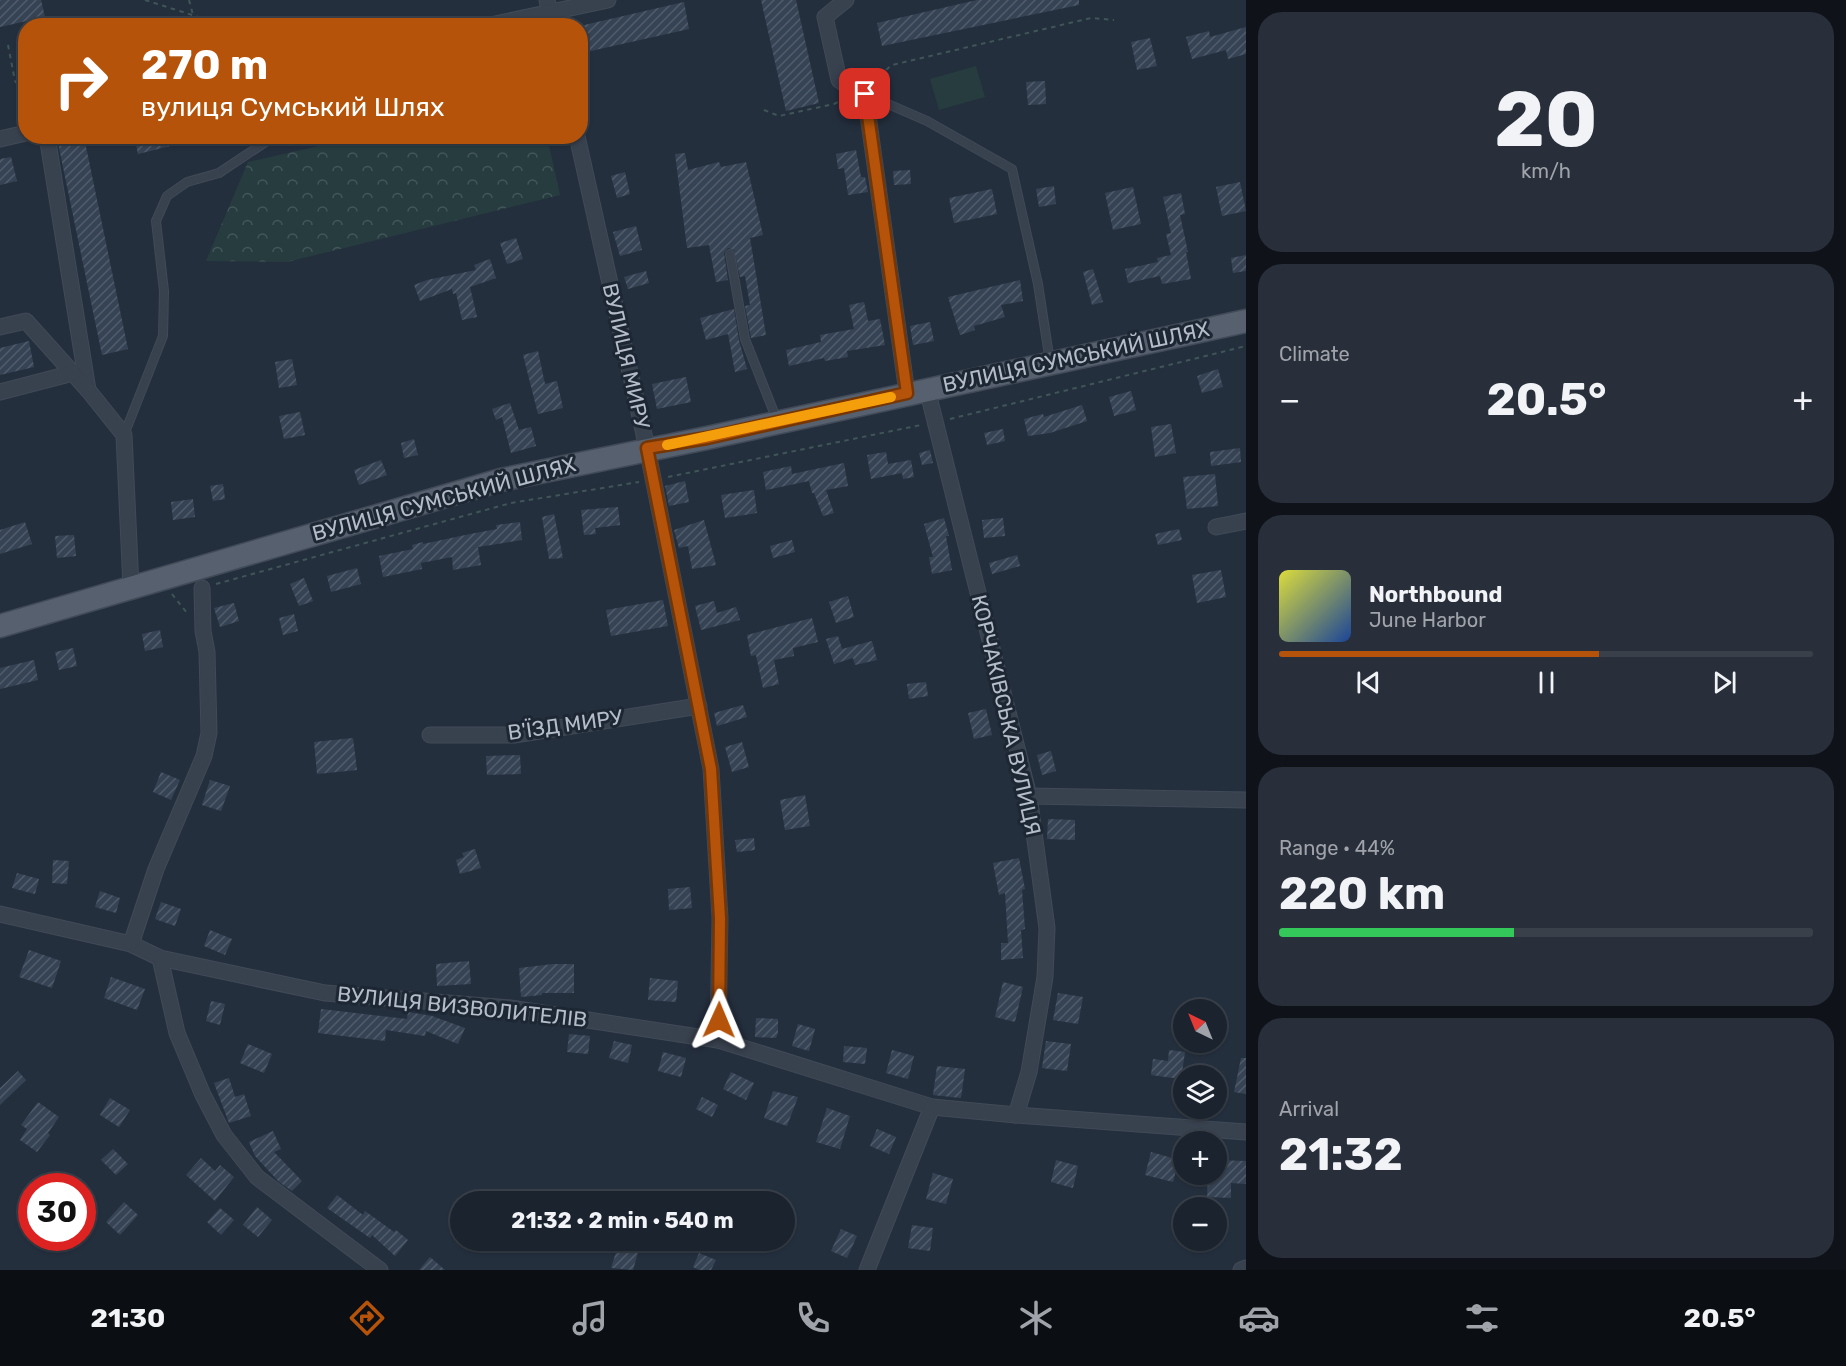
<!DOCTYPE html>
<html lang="en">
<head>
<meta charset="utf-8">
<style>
  :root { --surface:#1b232e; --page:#282f3a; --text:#f1f3f6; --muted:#a0a4aa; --line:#39404a; --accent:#b45309 }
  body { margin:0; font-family:Rubik,sans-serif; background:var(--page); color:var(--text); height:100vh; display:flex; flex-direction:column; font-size:22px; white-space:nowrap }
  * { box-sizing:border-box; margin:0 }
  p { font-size:20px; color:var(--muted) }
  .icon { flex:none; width:33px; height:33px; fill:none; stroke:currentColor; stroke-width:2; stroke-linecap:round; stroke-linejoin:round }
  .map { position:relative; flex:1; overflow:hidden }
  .side { display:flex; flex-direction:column; gap:12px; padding:12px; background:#0f1319; width:600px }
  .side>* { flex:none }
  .top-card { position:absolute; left:18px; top:18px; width:570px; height:126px; border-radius:24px; box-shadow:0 2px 4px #0004,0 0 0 2px var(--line); background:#b45309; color:#fff; overflow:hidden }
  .needle { width:39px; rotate:317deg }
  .controls { position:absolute; left:1173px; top:999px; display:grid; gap:12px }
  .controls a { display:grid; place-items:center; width:54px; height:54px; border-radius:50%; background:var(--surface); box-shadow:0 2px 4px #0004,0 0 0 2px var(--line); font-size:30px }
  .speed { position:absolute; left:18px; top:1173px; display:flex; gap:12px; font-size:30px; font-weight:700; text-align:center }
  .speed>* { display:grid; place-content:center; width:78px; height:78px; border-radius:50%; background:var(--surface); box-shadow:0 2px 4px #0004,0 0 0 2px var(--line); line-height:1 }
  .speed .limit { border:9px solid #d22; background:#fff; color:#111 }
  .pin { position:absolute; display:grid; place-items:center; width:51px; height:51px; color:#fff; margin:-26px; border-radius:12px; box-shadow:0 3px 9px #0006 }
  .me { position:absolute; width:66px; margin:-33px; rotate:1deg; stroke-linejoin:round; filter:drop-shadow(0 0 4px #0008) }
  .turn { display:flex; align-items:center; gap:21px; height:126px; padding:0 24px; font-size:27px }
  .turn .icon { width:78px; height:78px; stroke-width:2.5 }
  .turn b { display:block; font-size:42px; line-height:51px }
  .big { font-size:45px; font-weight:700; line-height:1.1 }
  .side .widget { flex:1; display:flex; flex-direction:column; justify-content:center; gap:9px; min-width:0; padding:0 21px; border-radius:24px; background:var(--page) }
  .side .dial { align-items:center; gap:0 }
  .dial b { font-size:78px; line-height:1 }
  .song { display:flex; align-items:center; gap:18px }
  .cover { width:72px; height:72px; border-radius:9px; background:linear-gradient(135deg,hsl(60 70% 55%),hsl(220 70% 35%)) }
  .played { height:6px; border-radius:3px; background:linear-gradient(90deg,var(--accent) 60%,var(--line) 60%) }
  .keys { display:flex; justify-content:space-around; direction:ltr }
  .heat { display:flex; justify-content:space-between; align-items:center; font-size:33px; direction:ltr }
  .charge { height:9px; border-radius:4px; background:linear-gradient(90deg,#34c759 44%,var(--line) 0) }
  .trip { position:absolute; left:450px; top:1191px; width:345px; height:60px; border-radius:30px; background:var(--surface); box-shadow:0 2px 4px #0004,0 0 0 2px var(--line); font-weight:700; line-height:60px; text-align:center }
  .menu { display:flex; height:96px; justify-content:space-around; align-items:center; background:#0b0e12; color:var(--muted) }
  .menu .icon { width:42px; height:42px }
  .menu .on { color:var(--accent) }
  .menu b { font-size:27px; color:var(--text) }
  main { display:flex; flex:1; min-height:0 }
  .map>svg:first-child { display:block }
  .green { fill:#263c3f }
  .park { fill:url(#park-crowns) }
  .building { fill:url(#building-hatch) }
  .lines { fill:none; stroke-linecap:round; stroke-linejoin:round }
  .lane-casing { stroke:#414a57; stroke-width:10 }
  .street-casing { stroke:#414a57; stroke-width:17 }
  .primary-casing { stroke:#414a57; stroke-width:25 }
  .path { stroke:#3f5557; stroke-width:2; stroke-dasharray:4.5 4.5; stroke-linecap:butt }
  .lane { stroke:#38414e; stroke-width:8 }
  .street { stroke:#38414e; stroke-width:15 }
  .primary { stroke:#56606e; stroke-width:22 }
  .route-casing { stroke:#753606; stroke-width:15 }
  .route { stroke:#b45309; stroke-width:10 }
  .slow { stroke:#f59e0b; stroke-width:10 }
  .labels { text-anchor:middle; stroke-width:6; stroke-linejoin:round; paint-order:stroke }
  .street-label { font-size:21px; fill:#b4bcc9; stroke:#1d2633 }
</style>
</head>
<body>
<main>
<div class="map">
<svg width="1246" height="1270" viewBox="0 0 1246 1270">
  <defs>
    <pattern id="park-crowns" width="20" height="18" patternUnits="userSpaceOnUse" patternTransform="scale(1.5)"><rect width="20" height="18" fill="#263c3f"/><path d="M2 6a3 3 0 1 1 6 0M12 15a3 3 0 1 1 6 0" fill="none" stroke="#435659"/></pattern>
    <pattern id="building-hatch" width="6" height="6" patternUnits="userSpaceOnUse" patternTransform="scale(1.5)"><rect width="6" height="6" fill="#364354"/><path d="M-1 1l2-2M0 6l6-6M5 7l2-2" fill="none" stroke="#515c6b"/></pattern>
  </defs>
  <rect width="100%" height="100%" fill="#242f3e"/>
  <polygon class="green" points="976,66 985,97 939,110 930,79"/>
  <polygon class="park" points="358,137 547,137 560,195 287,262 206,261 248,162"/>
  <g class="building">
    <polygon points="0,0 41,0 45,17 0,27"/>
    <polygon points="761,0 796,0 819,103 786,111"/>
    <polygon points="977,0 1079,0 1079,5 882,46 877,23"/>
    <polygon points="684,2 689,29 582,53 580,26"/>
    <polygon points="1246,27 1246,54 1228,59 1226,50 1192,59 1186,37 1209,31 1210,37"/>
    <polygon points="1150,38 1157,66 1137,70 1131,42"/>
    <polygon points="1045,81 1046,104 1028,105 1026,82"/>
    <polygon points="134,136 190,136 191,141 138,154"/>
    <polygon points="84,137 128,349 102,355 58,143"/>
    <polygon points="856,150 861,177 865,177 868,192 848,195 844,168 838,169 836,154"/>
    <polygon points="685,153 688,170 719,162 721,167 746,162 763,235 750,238 766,335 751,338 745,306 750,305 745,276 740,277 734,250 728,248 724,253 728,280 716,282 709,245 687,248 675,154"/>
    <polygon points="11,157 17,181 0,185 0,159"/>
    <polygon points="910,170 911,184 894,185 893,171"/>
    <polygon points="625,172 630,194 617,198 611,176"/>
    <polygon points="1240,182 1246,211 1222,216 1216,187"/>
    <polygon points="1054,186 1056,204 1039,207 1036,189"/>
    <polygon points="1133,187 1141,224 1113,230 1105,193"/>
    <polygon points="992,189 997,214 954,223 949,198"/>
    <polygon points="1181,193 1185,214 1180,215 1188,252 1186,252 1191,279 1162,284 1160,276 1128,283 1125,269 1158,262 1157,258 1171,255 1166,234 1171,233 1163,197"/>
    <polygon points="636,226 642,250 620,256 613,232"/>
    <polygon points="516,238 523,259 507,264 500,243"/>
    <polygon points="1246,255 1246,271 1233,273 1231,258"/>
    <polygon points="490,259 496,278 470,287 477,317 462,320 456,293 453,294 452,289 420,301 414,285 427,280 476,270 474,265"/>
    <polygon points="1093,269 1103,302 1092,305 1083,272"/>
    <polygon points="646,271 649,283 628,289 624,277"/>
    <polygon points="1020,280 1023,301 1001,305 1005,317 974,326 975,330 960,335 948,297"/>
    <polygon points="864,302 868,321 880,319 885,345 847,351 848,357 825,361 824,358 789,366 786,350 821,342 820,335 854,329 849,305"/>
    <polygon points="734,309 739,340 747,369 735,372 728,334 706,340 700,318"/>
    <polygon points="930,322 934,341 913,345 910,326"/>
    <polygon points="29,341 34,367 0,375 0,348"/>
    <polygon points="538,351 545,384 557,381 563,408 538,414 523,355"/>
    <polygon points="292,359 297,385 279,388 275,362"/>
    <polygon points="1218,369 1223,387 1202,393 1197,376"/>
    <polygon points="686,377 691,402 657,409 652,384"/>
    <polygon points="1131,391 1136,410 1114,416 1109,397"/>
    <polygon points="510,403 519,430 531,427 536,446 511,453 502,417 496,420 492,409"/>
    <polygon points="1082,405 1087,421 1050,433 1028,436 1024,419 1043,414 1044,417"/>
    <polygon points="300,412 305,435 284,439 279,416"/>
    <polygon points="1171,424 1176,453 1155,457 1151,427"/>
    <polygon points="1003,429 1005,441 987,445 984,433"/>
    <polygon points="414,439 418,455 404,458 401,443"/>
    <polygon points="1240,448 1241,462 1211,466 1210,452"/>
    <polygon points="930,450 933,463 922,465 919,453"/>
    <polygon points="886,452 888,464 911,460 914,477 903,479 902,473 871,479 867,455"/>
    <polygon points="381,460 387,475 359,485 354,470"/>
    <polygon points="844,463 848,486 826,490 834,513 823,516 814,493 812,493 809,481 766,490 763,472 791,466 792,474"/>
    <polygon points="1215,474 1218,506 1187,509 1183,477"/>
    <polygon points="685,481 689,502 669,506 665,486"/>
    <polygon points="223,484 225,499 213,501 210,486"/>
    <polygon points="754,490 757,513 725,518 721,495"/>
    <polygon points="193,499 195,517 173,520 171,502"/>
    <polygon points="618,507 620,525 595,528 596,534 584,535 581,510"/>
    <polygon points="554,514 563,558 549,559 542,517"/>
    <polygon points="944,518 949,536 946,536 952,570 932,574 929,557 933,557 924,524"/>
    <polygon points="1003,518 1005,536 984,538 982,520"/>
    <polygon points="704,520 716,565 692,569 688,546 679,548 674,530"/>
    <polygon points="25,522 32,544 0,554 0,530"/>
    <polygon points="520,522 522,540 478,547 481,565 453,570 452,557 421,563 422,569 383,577 379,556 413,549 412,545 423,542 423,544 470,534 497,529 496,525"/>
    <polygon points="1179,529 1182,540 1158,545 1155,534"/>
    <polygon points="74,535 76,556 57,558 55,536"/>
    <polygon points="792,540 795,552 773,558 770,546"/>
    <polygon points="1017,555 1020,566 992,574 989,563"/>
    <polygon points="357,568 361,584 331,592 327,576"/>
    <polygon points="1221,570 1226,597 1197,603 1192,575"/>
    <polygon points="304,578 313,601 299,606 290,584"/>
    <polygon points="848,596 854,617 836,623 829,602"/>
    <polygon points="663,600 668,626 611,636 606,610"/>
    <polygon points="714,601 717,613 736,607 740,620 701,630 695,606"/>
    <polygon points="234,603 239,621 220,627 214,608"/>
    <polygon points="294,614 298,631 283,635 279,618"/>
    <polygon points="812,618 818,642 793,648 794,656 774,660 779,684 763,688 756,655 751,656 747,635"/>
    <polygon points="160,630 163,647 145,651 142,634"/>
    <polygon points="838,636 842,649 872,641 877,660 855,665 853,658 834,664 826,639"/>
    <polygon points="73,648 77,666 59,670 55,652"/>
    <polygon points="34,660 38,680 0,689 0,668"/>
    <polygon points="926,682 928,696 909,699 907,684"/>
    <polygon points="743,705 747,717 717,726 714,713"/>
    <polygon points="986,709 992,735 974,739 968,713"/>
    <polygon points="353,738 357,770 317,774 314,742"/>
    <polygon points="742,742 749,767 732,772 725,747"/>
    <polygon points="1051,751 1056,771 1042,775 1037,755"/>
    <polygon points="520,755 521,774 487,775 486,756"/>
    <polygon points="161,772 180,780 171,800 153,792"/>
    <polygon points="210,780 230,786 221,811 202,805"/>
    <polygon points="805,795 810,826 785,830 780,800"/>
    <polygon points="1048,819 1075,820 1075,840 1047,839"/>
    <polygon points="754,838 755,850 737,852 735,840"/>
    <polygon points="475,849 481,868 460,874 456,860 464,857 462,853"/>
    <polygon points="1019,858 1025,889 1022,890 1025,929 1021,930 1023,958 1001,960 1001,943 1008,943 1005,893 999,895 993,863"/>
    <polygon points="53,860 69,861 67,884 52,883"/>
    <polygon points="17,873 39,879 35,894 12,888"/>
    <polygon points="690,887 692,908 669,910 668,889"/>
    <polygon points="100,891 120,898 116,913 95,907"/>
    <polygon points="161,902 181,909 175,926 155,919"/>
    <polygon points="210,930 232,939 225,955 204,946"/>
    <polygon points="29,950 61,961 52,988 19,977"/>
    <polygon points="469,961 471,984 437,986 436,964"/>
    <polygon points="553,964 574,964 574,993 542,993 542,995 521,997 519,968"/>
    <polygon points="111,977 145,989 137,1010 104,998"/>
    <polygon points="650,978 678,981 676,1002 648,1000"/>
    <polygon points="1003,982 1023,987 1015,1022 995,1017"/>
    <polygon points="1058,993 1083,997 1078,1024 1053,1020"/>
    <polygon points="211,1001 225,1004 220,1025 206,1021"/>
    <polygon points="321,1009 407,1019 408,1012 432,1016 465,1028 458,1044 426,1031 425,1036 386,1030 385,1041 318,1033"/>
    <polygon points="756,1018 778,1019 778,1033 776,1038 755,1037"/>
    <polygon points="798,1024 815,1029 809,1051 792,1046"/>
    <polygon points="569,1034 590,1036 588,1054 567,1052"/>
    <polygon points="614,1041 632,1045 628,1063 609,1058"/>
    <polygon points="1046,1041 1071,1044 1067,1071 1042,1068"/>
    <polygon points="248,1044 272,1054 264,1073 240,1063"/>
    <polygon points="844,1046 867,1048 865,1064 843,1062"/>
    <polygon points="892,1050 914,1056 908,1079 886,1073"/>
    <polygon points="1169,1050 1185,1052 1181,1079 1151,1075 1153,1059 1168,1061"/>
    <polygon points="663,1052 686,1058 681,1077 658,1071"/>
    <polygon points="1241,1058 1246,1058 1246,1094 1234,1092"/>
    <polygon points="937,1066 965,1069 961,1098 933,1095"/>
    <polygon points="18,1071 26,1080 0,1105 0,1088"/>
    <polygon points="731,1072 754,1083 746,1100 723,1089"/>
    <polygon points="229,1078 235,1097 244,1094 251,1116 229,1123 214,1083"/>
    <polygon points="773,1091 798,1097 787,1126 764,1118"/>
    <polygon points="702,1097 718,1105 712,1117 696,1109"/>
    <polygon points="110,1098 130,1110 119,1127 100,1115"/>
    <polygon points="38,1102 59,1117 48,1133 50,1135 37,1152 20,1140 27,1129 21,1125"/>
    <polygon points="827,1108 850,1116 840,1149 816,1142"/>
    <polygon points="877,1129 896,1137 889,1154 870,1146"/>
    <polygon points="273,1131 281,1149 274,1152 302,1181 292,1191 279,1182 255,1156 249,1142"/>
    <polygon points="113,1149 128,1164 116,1175 101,1160"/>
    <polygon points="1151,1152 1179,1160 1173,1182 1145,1175"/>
    <polygon points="201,1158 215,1171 220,1165 234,1177 215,1201 186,1175"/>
    <polygon points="1056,1160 1078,1166 1073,1188 1051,1182"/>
    <polygon points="1216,1160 1246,1161 1246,1184 1231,1183 1231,1198 1207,1197 1208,1174 1216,1174"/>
    <polygon points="933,1173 953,1179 946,1204 926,1199"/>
    <polygon points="337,1195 363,1215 365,1211 394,1232 396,1230 408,1240 395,1256 372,1235 370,1238 327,1208"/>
    <polygon points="124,1202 138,1215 120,1235 106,1222"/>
    <polygon points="257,1207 272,1220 258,1237 243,1225"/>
    <polygon points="220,1208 234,1220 221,1235 207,1222"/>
    <polygon points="912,1225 933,1228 930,1251 908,1248"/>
    <polygon points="841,1229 857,1236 847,1258 831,1251"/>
    <polygon points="619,1243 639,1249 633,1270 611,1268"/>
    <polygon points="699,1253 716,1260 711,1270 699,1270 693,1267"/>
    <polygon points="430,1257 445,1270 419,1270"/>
  </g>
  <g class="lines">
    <g class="lane-casing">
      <g id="lane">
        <polyline points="865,94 927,121 1012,169 1038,284 1050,362"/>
        <polyline points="730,254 745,339 777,420"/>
        <polyline points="124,435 163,336 164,291 156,221 167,196 187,182 219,173 270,139"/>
      </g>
    </g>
    <g class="street-casing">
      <g id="street">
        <polyline points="547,0 553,26"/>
        <polyline points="846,0 825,17 839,80 857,92 865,94 907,393"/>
        <polyline points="486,26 608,0"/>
        <polyline points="47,136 88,390 124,435 131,587"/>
        <polyline points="577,136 647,448 711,769 720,918 718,1040"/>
        <polyline points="0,139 26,133"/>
        <polyline points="0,327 26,321 88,390"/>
        <polyline points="927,389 1029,796 1047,928 1045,977 1029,1072 1016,1115"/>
        <polyline points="0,392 73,373"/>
        <polyline points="1216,527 1246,521"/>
        <polyline points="430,735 514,735 699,706"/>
        <polyline points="1029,796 1246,800"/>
        <polyline points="0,914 131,944 160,958 325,993 510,1008 718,1040 932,1107 1016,1115 1246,1132"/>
        <polyline points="131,944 156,869 204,756 209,733 207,652 203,631 202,588"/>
        <polyline points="160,958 177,1033 203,1095 224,1135 257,1177 380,1270"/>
        <polyline points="867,1270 932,1107"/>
        <polyline points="1241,1270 1246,1268"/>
      </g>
    </g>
    <g class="primary-casing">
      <polyline id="primary" points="0,626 501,480 707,438 1246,321"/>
    </g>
    <g class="path">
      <polyline points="145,0 211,21 212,26"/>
      <polyline points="189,0 193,15"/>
      <polyline points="8,45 15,81 26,95"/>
      <polyline points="872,81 892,65 1091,18 1114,20"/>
      <polyline points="764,110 779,116 834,104 842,100"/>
      <polyline points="950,419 1246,346"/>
      <polyline points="668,477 921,425"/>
      <polyline points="216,584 511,503 639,482"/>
      <polyline points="172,594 187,613"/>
    </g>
    <use href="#lane" class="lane"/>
    <use href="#street" class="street"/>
    <use href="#primary" class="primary"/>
  </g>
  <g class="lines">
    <g class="route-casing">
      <polyline id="route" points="719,1020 720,918 711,769 647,448 707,438 907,393 865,94"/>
    </g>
    <use href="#route" class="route"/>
    <polyline class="slow" points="667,445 891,397"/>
  </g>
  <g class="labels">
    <g class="street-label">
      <text transform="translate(626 356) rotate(77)" y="7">ВУЛИЦЯ МИРУ</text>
      <text transform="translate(1076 357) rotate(-12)" y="7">ВУЛИЦЯ СУМСЬКИЙ ШЛЯХ</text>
      <text transform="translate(444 499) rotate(-15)" y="7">ВУЛИЦЯ СУМСЬКИЙ ШЛЯХ</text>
      <text transform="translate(1006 715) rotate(77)" y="7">КОРЧАКІВСЬКА ВУЛИЦЯ</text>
      <text transform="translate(565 725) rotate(-8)" y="7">В'ЇЗД МИРУ</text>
      <text transform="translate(462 1007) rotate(6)" y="7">ВУЛИЦЯ ВИЗВОЛИТЕЛІВ</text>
    </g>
  </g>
</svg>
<div class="controls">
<a><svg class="needle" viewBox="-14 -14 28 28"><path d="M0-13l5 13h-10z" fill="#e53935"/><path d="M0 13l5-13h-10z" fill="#a0a4aa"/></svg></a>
<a><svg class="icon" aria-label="layers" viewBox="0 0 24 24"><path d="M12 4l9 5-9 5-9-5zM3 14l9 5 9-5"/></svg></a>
<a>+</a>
<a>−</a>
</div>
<div class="speed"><div class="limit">30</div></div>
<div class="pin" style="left:865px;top:94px;background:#d93025"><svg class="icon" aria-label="arrive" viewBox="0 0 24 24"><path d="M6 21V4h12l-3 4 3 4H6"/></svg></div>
<svg class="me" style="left:719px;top:1020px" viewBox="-20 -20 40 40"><path d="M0-17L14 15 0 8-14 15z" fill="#b45309" stroke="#fff" stroke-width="4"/></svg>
<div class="trip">21:32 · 2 min · 540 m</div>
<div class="top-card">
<div class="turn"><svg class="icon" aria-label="right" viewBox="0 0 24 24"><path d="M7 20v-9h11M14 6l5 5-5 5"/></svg><div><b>270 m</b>вулиця Сумський Шлях</div></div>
</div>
</div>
<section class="side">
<div class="widget dial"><b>20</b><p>km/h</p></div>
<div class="widget"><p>Climate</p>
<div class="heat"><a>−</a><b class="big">20.5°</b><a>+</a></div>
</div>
<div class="widget">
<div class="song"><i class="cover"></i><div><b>Northbound</b><p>June Harbor</p></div></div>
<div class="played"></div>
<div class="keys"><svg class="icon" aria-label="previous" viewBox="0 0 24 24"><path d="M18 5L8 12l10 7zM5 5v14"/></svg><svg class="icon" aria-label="pause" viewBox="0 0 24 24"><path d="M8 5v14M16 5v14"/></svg><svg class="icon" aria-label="next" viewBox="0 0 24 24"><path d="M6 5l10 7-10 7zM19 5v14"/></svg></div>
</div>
<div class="widget"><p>Range · 44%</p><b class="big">220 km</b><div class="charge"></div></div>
<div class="widget"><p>Arrival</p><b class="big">21:32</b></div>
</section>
</main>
<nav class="menu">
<b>21:30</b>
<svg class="icon on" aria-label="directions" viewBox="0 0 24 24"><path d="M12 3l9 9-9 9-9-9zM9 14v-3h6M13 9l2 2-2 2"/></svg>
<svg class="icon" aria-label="music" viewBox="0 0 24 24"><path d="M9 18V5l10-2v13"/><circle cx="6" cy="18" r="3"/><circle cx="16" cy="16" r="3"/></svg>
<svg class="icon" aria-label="phone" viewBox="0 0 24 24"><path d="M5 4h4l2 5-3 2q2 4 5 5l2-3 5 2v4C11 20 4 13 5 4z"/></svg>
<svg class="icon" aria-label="climate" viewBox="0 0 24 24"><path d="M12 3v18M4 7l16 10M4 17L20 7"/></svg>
<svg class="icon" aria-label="car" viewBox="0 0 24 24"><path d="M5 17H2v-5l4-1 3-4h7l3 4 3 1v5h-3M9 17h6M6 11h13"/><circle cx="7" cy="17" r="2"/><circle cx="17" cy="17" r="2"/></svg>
<svg class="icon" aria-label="filters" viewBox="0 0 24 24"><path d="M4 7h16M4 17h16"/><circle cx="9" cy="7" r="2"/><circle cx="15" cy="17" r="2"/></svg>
<b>20.5°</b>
</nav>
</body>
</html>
